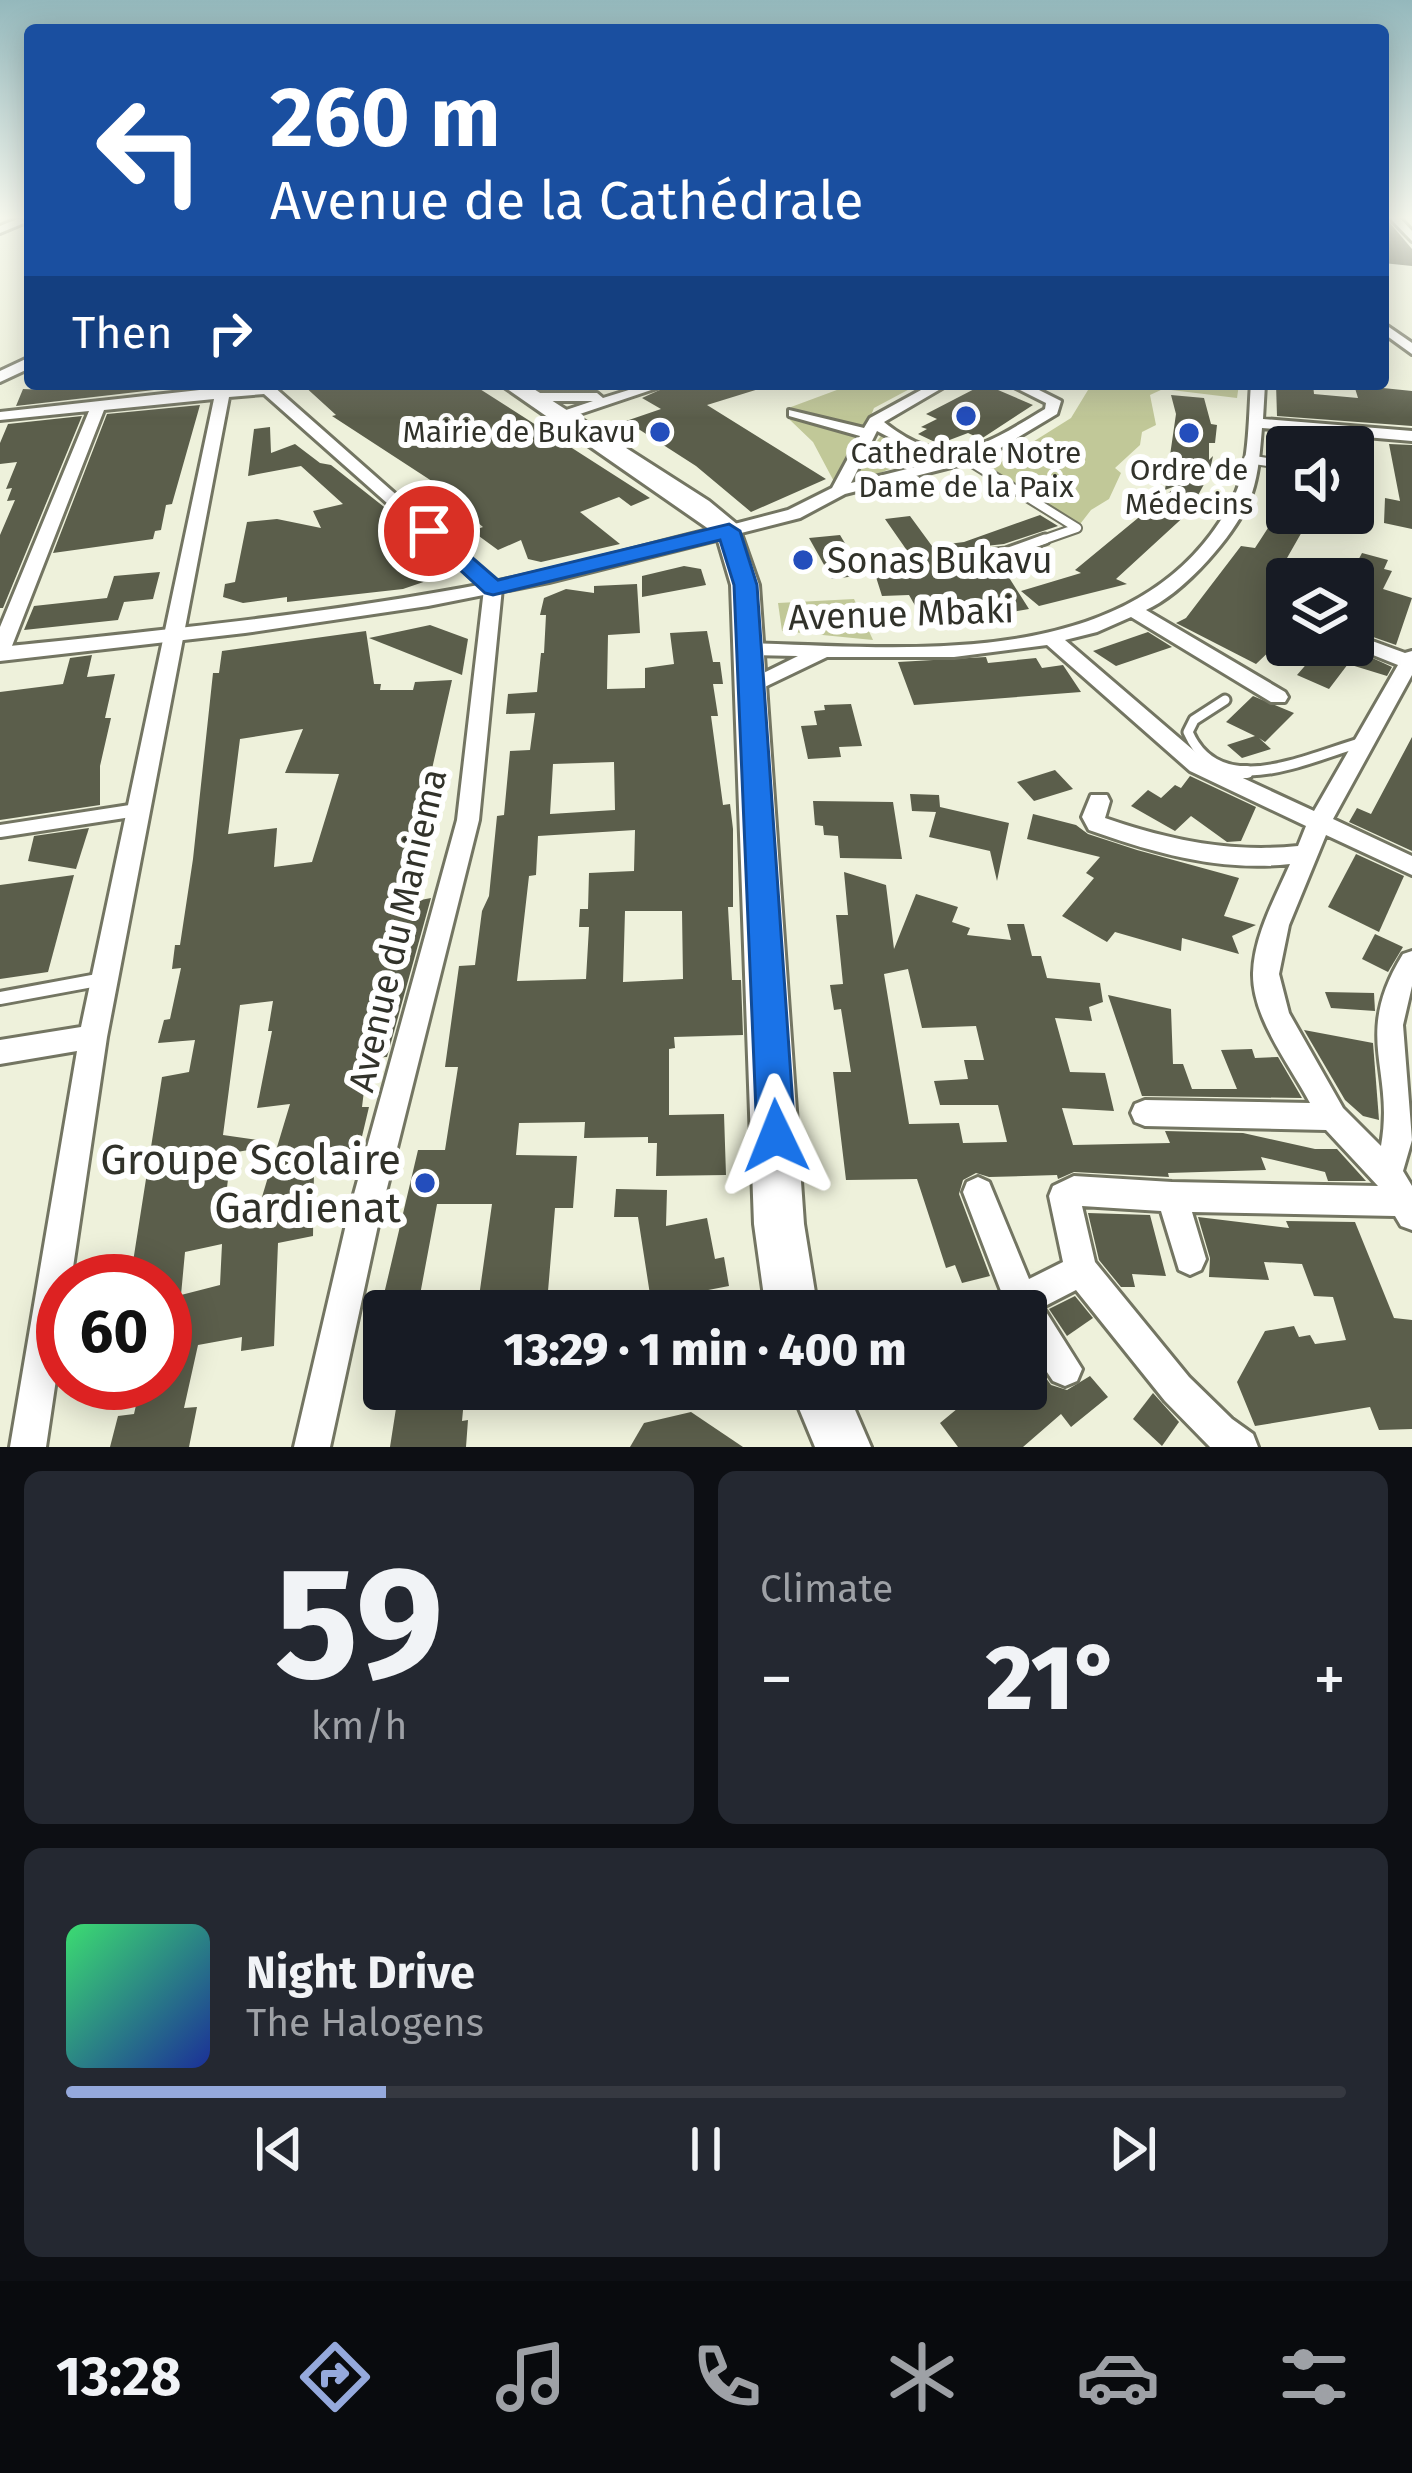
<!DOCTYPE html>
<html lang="en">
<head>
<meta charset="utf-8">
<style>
  :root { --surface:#171b24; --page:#242831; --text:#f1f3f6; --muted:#9ea1a6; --line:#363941; --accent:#95a9dc }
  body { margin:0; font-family:"Fira Sans",sans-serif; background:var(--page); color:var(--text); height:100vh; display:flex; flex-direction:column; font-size:45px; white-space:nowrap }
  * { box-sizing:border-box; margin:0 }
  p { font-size:39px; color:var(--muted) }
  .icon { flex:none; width:66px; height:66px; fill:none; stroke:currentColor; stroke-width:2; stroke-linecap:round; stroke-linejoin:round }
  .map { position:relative; height:1447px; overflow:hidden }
  .drawer { display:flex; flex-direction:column; gap:24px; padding:24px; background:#0d0f14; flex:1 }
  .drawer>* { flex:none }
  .banner { position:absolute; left:24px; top:24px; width:1365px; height:366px; border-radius:12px; box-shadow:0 6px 30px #0003; background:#1a4fa0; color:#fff; overflow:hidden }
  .fabs { position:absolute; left:1266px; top:426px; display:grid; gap:24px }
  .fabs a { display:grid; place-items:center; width:108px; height:108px; border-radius:12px; background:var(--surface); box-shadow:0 6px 30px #0003; font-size:60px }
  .speed { position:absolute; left:36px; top:1254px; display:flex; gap:24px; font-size:60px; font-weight:700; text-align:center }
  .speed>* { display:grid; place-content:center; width:156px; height:156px; border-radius:50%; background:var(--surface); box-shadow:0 6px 30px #0003; line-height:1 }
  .speed .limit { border:18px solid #d22; background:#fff; color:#111 }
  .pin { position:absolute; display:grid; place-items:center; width:102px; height:102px; color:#fff; margin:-51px; border:6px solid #fff; border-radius:50%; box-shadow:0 3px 12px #0007 }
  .me { position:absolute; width:132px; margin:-66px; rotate:358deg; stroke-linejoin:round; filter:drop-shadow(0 0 9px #0008) }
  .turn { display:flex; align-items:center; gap:42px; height:252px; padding:0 48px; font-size:54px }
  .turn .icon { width:156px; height:156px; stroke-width:2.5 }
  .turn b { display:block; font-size:84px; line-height:102px }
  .then { display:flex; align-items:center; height:114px; padding:0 48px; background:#0003; gap:24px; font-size:45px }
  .big { font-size:90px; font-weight:800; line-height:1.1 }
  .drawer .tile { flex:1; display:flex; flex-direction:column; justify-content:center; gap:18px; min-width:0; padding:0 42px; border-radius:18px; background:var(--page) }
  .drawer .dial { align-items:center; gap:0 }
  .dial b { font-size:156px; line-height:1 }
  .song { display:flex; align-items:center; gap:36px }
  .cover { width:144px; height:144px; border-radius:18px; background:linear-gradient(135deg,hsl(140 70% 55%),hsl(230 70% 35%)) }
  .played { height:12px; border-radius:6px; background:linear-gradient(90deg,var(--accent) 25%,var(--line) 25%) }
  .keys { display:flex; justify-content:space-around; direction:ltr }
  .heat { display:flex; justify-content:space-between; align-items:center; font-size:66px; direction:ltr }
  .drawer .tiles { flex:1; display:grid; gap:24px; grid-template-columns:1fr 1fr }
  .tile:last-child { grid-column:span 2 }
  .trip { position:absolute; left:363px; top:1290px; width:684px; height:120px; border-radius:12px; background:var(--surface); box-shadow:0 6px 30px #0003; font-weight:800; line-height:120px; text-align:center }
  .menu { display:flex; height:192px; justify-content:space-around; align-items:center; background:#090b0e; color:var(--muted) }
  .menu .icon { width:84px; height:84px }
  .menu .selected { color:var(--accent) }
  .menu b { font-size:54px; color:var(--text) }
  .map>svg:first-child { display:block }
  .green { fill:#c1c898 }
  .building { fill:#5b5e4b; fill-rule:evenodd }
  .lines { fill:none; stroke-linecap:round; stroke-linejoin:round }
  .service-far2-casing { stroke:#737562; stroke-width:12 }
  .service-far1-casing { stroke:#737562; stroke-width:15 }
  .service-casing { stroke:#737562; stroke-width:18 }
  .minor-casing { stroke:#737562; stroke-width:6 }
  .tertiary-casing { stroke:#737562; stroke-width:6 }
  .primary-casing { stroke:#737562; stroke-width:6 }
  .service-far2 { stroke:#fff; stroke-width:8 }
  .service-far1 { stroke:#fff; stroke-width:9 }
  .service { stroke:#fff; stroke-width:12 }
  .minor { fill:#fff; fill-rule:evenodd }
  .tertiary { fill:#fff; fill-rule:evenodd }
  .primary { fill:#fff; fill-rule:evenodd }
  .route { fill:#1a73e8; stroke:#114b97; stroke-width:3 }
  .poi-dot { fill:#244ebc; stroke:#fff; stroke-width:4.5 }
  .labels { text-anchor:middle; stroke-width:12; stroke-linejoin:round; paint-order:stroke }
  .far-poi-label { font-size:30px; fill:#31322a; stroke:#fff }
  .poi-label { font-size:36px; fill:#31322a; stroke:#fff; text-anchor:start }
  .street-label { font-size:36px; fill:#31322a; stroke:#fff }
  .near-poi-label { font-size:42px; fill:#31322a; stroke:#fff; text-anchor:end }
</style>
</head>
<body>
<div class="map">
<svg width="1412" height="1447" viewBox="0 0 1412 1447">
  <rect width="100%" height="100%" fill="#eef1db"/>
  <g class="green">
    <polygon points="853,384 919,384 874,408 843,485 884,432 940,456 887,470 839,491 813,442 790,420 791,407"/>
    <polygon points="1086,384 1239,384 1237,398 1163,389 1150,395 1156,425 1142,432 1140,445 1115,468 1121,473 1109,499 1091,510 1077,528 997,478 993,467 1071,418 1088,390"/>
    <polygon points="854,599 873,640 782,631 778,603"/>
  </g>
  <g class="building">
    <polygon points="1384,216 1412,249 1412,266 1383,263"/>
    <polygon points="77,384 110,384 108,389 206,384 16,406 23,389 48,390"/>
    <polygon points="302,384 472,384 650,498 631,506 619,497 580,512 620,544 541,562 528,559 521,540 498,550 472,531 483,527 433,485 441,487 332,416 336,415"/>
    <polygon points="673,384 762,384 762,388 707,405 826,479 751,512 696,466 626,421 661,409 642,398"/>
    <polygon points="984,384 1033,405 981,439 968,433 939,444 918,434 927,429 921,427 937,419 926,414"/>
    <polygon points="1276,384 1313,384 1314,394 1358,398 1354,385 1412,391 1412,426 1277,416"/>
    <polygon points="1171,395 1204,398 1211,424 1217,425 1215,443 1209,443 1209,460 1213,456 1209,475 1189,512 1116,579 1127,584 1039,606 1021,591 1081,573 1075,570 1178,485 1165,490 1176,414"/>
    <polygon points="200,405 172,504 166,505 161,530 155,531 153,539 53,553 107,414"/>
    <polygon points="82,416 3,608 0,608 0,535 15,500 7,501 12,488 6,489 17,462 0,464 0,443 8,424"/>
    <polygon points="270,427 271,453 295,444 320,463 331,465 393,514 384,518 441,565 441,576 403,589 287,602 287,597 243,603 223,597 225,584 235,582 247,522 277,519 321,528 313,511 343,504 301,466 248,476 254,429"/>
    <polygon points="1389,444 1412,445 1412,529 1384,523 1385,498 1400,501"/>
    <polygon points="1277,514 1307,523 1287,558 1336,575 1336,579 1287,579 1287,618 1269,645 1276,645 1256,664 1176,623 1186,618 1241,546 1255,548"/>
    <polygon points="1040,515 1058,526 1004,544 940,551 933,560 942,569 1005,562 1014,571 1008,576 1029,609 990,616 986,608 921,616 909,595 882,596 876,577 924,575 885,519 910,516 932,546 964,542"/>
    <polygon points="840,535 864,575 832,579 809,538"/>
    <polygon points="1362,553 1388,560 1384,569 1392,571 1383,589 1412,598 1396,645 1353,630 1353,570"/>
    <polygon points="684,566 701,569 706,585 642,597 642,576"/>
    <polygon points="160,572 153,599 124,602 118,620 24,630 34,606 107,598 114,576"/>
    <path d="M637,584L640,633L608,635L607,689L645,688V668L674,664L670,633L707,631L713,662H720L723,684H713L718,716H711L723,805L730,804L733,829V907H728L732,980H741L743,1035L674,1037L675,1048L669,1049V1115L724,1114L726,1175L656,1176L657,1143H648V1137L584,1138L585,1122L519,1123L516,1155L577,1156L573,1208H555L547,1303L478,1304L492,1204H437L417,1311H380L418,1150H445L458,1067H445L459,966L475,965L482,911L489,896L497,816L504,815L510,751L530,750L535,713L506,714L508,694L537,692L541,653H544L546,615H540L544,598L566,589L594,593V586ZM614,762L615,810L550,814L553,764ZM635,830L634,871L589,873L588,909H580L579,927H589L586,979L517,981L529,876L536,875L538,836ZM625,911H682L683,979L623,982Z"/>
    <polygon points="430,625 468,639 462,675 369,638"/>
    <path d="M366,631L374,684H381L380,690H413L415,682L452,680L432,769H446L442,790H420L408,835L400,904L431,898L387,1057L368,1058L362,1107H369L354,1170H314L313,1236L278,1243L274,1346L241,1351L242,1337L198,1345L184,1408L197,1407L189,1447H110L118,1416L134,1414L141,1383H165V1275L130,1281L162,1077L189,1072L195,1040L158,1043L164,1020L170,1019L181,968L172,969L175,945H180L193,859L213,673H219L222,651ZM303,729L285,773L339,774L312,862L274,867L277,828L228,834L240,739ZM273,1001L268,1031H272L257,1108L290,1104L262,1197L225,1205L231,1153L272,1146V1142L223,1135L240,1005ZM222,1244L220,1285L181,1295L185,1252Z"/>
    <polygon points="1148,632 1172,647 1116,666 1093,651"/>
    <polygon points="1323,645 1344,645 1392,667 1387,676 1348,664 1329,689 1297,675"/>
    <polygon points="92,655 87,677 115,674 105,718 111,718 100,766 100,805 0,820 0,692 63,684 70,658"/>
    <polygon points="986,657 988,663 1036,658 1042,668 1063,665 1081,692 914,705 898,662"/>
    <polygon points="1253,696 1294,713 1265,742 1259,738 1271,749 1242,758 1227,745 1255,736 1226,722"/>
    <polygon points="851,704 862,746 839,747 841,757 808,759 801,726 817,725 814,711 825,710 824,705"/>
    <polygon points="1412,737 1412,851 1349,822 1357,808 1371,814"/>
    <polygon points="1055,770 1073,789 1034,801 1017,782"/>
    <polygon points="1190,776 1256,807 1241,841 1227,842 1191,816 1175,831 1131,806 1148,790 1161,798 1175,785 1181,788"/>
    <polygon points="910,794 939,795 940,807 1009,823 997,881 990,851 929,837 936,812 912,811"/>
    <polygon points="813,801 893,802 902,859 840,858 838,836 824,835 823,826 815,825"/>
    <polygon points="1033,814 1076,825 1088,834 1137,850 1239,878 1224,916 1256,925 1232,936 1239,954 1182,938 1181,951 1115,932 1107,942 1062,916 1094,878 1086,873 1100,857 1027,839"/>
    <polygon points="89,828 76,869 28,861 34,836"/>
    <polygon points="1356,854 1404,876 1379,932 1328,907"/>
    <path d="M844,872L886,885L894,949L916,894L958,907L952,922L970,928L967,935L1011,940L1007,924H1024L1032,956H1041L1047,978L1100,983L1103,1002L1089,1007L1092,1021L1055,1018L1070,1072L1105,1073L1114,1111L1062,1108L1073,1145L1170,1143L1165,1131L1243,1133L1315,1149H1337L1366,1181H1328L1325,1172L1261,1157L1266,1170L1168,1173L1169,1177L1074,1172L1058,1179L1057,1175L989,1177L976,1173L963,1180L959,1194L990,1276L962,1283L955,1265L946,1268L917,1179L846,1180L833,1072H851L841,1009L834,1010L830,985L843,984L836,915H848ZM908,969L922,1028L976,1026L984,1060H964L968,1079L934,1081L940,1105H998L1007,1142L963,1143L959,1123L909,1124L884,974Z"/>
    <polygon points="74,875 48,972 0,979 0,885"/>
    <polygon points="1375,934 1403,947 1388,972 1362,959"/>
    <polygon points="1325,992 1374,993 1375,1011 1331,1008"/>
    <polygon points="1108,995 1171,1009 1173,1064 1183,1064 1192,1089 1237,1089 1221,1050 1252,1049 1255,1058 1278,1057 1302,1098 1142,1096"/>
    <polygon points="1304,1030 1373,1043 1379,1120 1363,1116 1345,1100"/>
    <polygon points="616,1189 667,1190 666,1226 707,1218 715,1259 724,1257 729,1286 651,1301 638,1217 614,1217"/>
    <polygon points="1088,1213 1150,1215 1166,1276 1132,1274 1135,1287 1121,1287 1099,1260"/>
    <polygon points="1198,1217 1289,1228 1286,1221 1355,1222 1394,1318 1412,1320 1412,1429 1379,1430 1370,1407 1255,1426 1237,1382 1265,1331 1294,1326 1299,1337 1310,1335 1315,1344 1346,1340 1333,1297 1314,1296 1302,1264 1264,1262 1269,1280 1209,1277 1210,1258"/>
    <polygon points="1075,1296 1093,1318 1067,1336 1049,1309"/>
    <polygon points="1035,1363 1051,1385 1067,1390 1090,1376 1108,1397 1071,1427 1061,1414 1023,1447 958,1447 940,1423 981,1389 1026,1389 1026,1370"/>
    <polygon points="399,1389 465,1389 462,1421 468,1420 466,1447 390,1447"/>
    <polygon points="1153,1393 1179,1422 1162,1446 1133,1419"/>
    <polygon points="691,1412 743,1447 630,1447 644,1423"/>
  </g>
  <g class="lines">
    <g class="service-far2-casing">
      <g id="service-far2">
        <polyline points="966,459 1077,528 1037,542"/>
        <polyline points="1248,459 1287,465"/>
      </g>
    </g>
    <g class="service-far1-casing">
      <g id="service-far1">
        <polyline points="942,560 1006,553 1045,539"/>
        <path d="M1225,700L1194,720L1188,732C1219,804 1308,757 1363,742"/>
      </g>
    </g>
    <g class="service-casing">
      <g id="service">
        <polyline points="1231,772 1247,772"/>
        <polyline points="0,831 137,810"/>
        <polyline points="0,998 103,979"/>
      </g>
    </g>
    <g class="minor-casing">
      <g id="minor">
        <polygon points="1388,216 1398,216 1412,231 1412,241"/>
        <polygon points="20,218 24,223 0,233 0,226"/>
        <polygon points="1383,323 1412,343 1412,354 1383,333"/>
        <polygon points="254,384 273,386 502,588 479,820 380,1216 330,1447 294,1447 348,1216 457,820 484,589 264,394 229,397 107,1037 71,1281 63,1281 63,1332 46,1447 10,1447 77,1051 0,1064 0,1040 81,1027 214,399 104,410 10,651 0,657 0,627 89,411 0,420 0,412"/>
        <polygon points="648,384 669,384 562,420 557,419 557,413 593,401 530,401 523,397 530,393 597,393 603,398"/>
        <path d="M932,384H949L884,422C949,474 986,444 1045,409L1046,403L1008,384H1027L1061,401L1057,414L992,453L959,460V465L845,494L800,518L729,536L723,535V527L788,510L832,488L860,436L789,416V410L864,428L870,418ZM877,431L910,448L947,459L851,483Z"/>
        <path d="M1251,384H1265L1263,419L1412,431V441L1262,428C1260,450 1259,472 1252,493C1238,533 1184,593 1146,610L1285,692L1288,697L1285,702H1271L1131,617L1097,632L1065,640L1206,761L1314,811L1398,665L1348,645H1353V634L1405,653L1412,651V675L1333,819L1412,856V875L1326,835L1289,925L1279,974L1289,1013L1343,1108L1381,1146C1395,1068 1352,1037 1403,954L1412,951V986L1403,1025L1412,1140L1403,1171L1412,1186V1230L1401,1226L1395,1216L1192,1212L1206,1259L1201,1270L1190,1275L1179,1270L1161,1211L1082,1206L1095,1262L1189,1377L1232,1419L1253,1434L1258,1447H1210L1165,1401L1076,1290L1043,1307L1082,1369L1077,1381L1065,1386L1053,1381L1026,1341V1311H971L976,1299L1001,1291L963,1192L967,1182L978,1177L989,1182L1029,1279L1063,1262L1049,1196L1053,1186L1074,1176L1172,1182L1378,1186L1326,1130L1145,1126L1135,1122L1131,1113L1135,1104L1145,1100L1310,1103C1290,1065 1252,1018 1253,973C1254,936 1275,898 1290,864C1220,872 1154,853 1089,830L1082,817L1091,795H1107L1110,801L1105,818C1169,840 1230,853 1298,846L1306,826L1190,771L1047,645L954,657H827L752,693L745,692L742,687L745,682L798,656L750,655L740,649L750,643C914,648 1141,673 1232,501C1250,468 1248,421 1251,384Z"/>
      </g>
    </g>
    <g class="tertiary-casing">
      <g id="tertiary">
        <polygon points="30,357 30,368 0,382 0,371"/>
        <path d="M729,525L739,531L736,535L549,582L428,606L245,633L0,661V647C163,630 328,614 489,583C570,567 649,544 729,525Z"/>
      </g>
    </g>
    <g class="primary-casing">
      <g id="primary">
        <polygon points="500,384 526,384 709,501 738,525 759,585 804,1224 818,1311 766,1311 754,1224 731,585 716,534"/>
        <polygon points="791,1389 846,1389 871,1447 815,1447"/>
      </g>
    </g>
    <use href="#service-far2" class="service-far2"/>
    <use href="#service-far1" class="service-far1"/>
    <use href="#service" class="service"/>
    <use href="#minor" class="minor"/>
    <use href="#tertiary" class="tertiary"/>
    <use href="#primary" class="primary"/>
  </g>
  <linearGradient id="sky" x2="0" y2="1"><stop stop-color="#94b8bc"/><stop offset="0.52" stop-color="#f7f9ef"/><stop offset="1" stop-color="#f7f9ef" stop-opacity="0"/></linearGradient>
  <rect width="1412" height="418" fill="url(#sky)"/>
  <polygon class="route" points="729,524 740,531 757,585 795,1136 789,1149 776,1154 762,1149 757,1136 734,585 720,540 493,595 485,593 418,531 429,525 437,527 498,580"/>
  <g class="poi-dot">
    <circle cx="966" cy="416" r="12"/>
    <circle cx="660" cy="432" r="12"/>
    <circle cx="1189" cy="433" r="12"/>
    <circle cx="803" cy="560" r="12"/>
    <circle cx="425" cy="1183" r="12"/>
  </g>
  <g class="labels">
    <g class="far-poi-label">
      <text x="636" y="442" text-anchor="end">Mairie de Bukavu</text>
      <text x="966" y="463">Cathedrale Notre<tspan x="966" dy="34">Dame de la Paix</tspan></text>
      <text x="1189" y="480">Ordre de<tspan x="1189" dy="34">Médecins</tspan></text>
    </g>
    <g class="poi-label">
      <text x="827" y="573">Sonas Bukavu</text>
    </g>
    <g class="street-label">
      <text transform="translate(901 613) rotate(-2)" y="13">Avenue Mbaki</text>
      <text transform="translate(397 930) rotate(-77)" y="13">Avenue du Maniema</text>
    </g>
    <g class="near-poi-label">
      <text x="401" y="1174">Groupe Scolaire<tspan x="401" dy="48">Gardienat</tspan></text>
    </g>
  </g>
</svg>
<div class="fabs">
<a><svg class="icon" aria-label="sound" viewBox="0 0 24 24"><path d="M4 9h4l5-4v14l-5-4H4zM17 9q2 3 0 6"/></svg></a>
<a><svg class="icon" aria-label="layers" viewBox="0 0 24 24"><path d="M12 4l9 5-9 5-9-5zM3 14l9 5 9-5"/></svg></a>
</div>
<div class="speed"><div class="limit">60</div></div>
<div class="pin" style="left:429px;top:531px;background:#d93025"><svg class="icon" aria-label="arrive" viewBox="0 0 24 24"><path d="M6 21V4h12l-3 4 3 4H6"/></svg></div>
<svg class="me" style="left:776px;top:1136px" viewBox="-20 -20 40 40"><path d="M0-17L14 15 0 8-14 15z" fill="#1a73e8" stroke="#fff" stroke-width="4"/></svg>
<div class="trip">13:29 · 1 min · 400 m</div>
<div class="banner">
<div class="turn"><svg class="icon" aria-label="left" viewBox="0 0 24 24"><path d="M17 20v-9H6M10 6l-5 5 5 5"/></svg><div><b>260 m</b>Avenue de la Cathédrale</div></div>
<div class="then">Then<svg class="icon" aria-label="right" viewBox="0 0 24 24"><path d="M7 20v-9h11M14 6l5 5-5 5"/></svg></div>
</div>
</div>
<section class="drawer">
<div class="tiles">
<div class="tile dial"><b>59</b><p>km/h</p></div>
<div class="tile"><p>Climate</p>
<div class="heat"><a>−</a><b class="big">21°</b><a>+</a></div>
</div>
<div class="tile">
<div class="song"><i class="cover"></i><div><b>Night Drive</b><p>The Halogens</p></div></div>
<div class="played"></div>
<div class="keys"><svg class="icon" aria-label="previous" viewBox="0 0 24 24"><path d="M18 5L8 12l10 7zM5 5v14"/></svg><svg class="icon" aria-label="pause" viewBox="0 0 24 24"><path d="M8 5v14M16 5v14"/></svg><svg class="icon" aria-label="next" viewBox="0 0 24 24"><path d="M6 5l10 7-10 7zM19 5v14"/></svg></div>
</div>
</div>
</section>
<nav class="menu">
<b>13:28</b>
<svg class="icon selected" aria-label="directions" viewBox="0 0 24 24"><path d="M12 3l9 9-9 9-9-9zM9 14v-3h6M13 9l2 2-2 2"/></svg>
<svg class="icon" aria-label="music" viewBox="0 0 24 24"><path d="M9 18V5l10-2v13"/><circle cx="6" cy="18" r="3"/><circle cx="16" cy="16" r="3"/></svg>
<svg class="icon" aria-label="phone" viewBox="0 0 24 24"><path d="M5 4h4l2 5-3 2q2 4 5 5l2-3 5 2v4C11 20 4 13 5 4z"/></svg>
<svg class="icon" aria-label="climate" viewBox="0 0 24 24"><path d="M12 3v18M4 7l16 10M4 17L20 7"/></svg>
<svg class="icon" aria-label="car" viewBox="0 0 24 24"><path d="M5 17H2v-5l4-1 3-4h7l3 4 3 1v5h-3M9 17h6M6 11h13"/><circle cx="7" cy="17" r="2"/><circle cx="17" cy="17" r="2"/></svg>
<svg class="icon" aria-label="filters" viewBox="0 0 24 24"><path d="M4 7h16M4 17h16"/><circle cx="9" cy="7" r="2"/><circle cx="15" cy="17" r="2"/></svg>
</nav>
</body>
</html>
